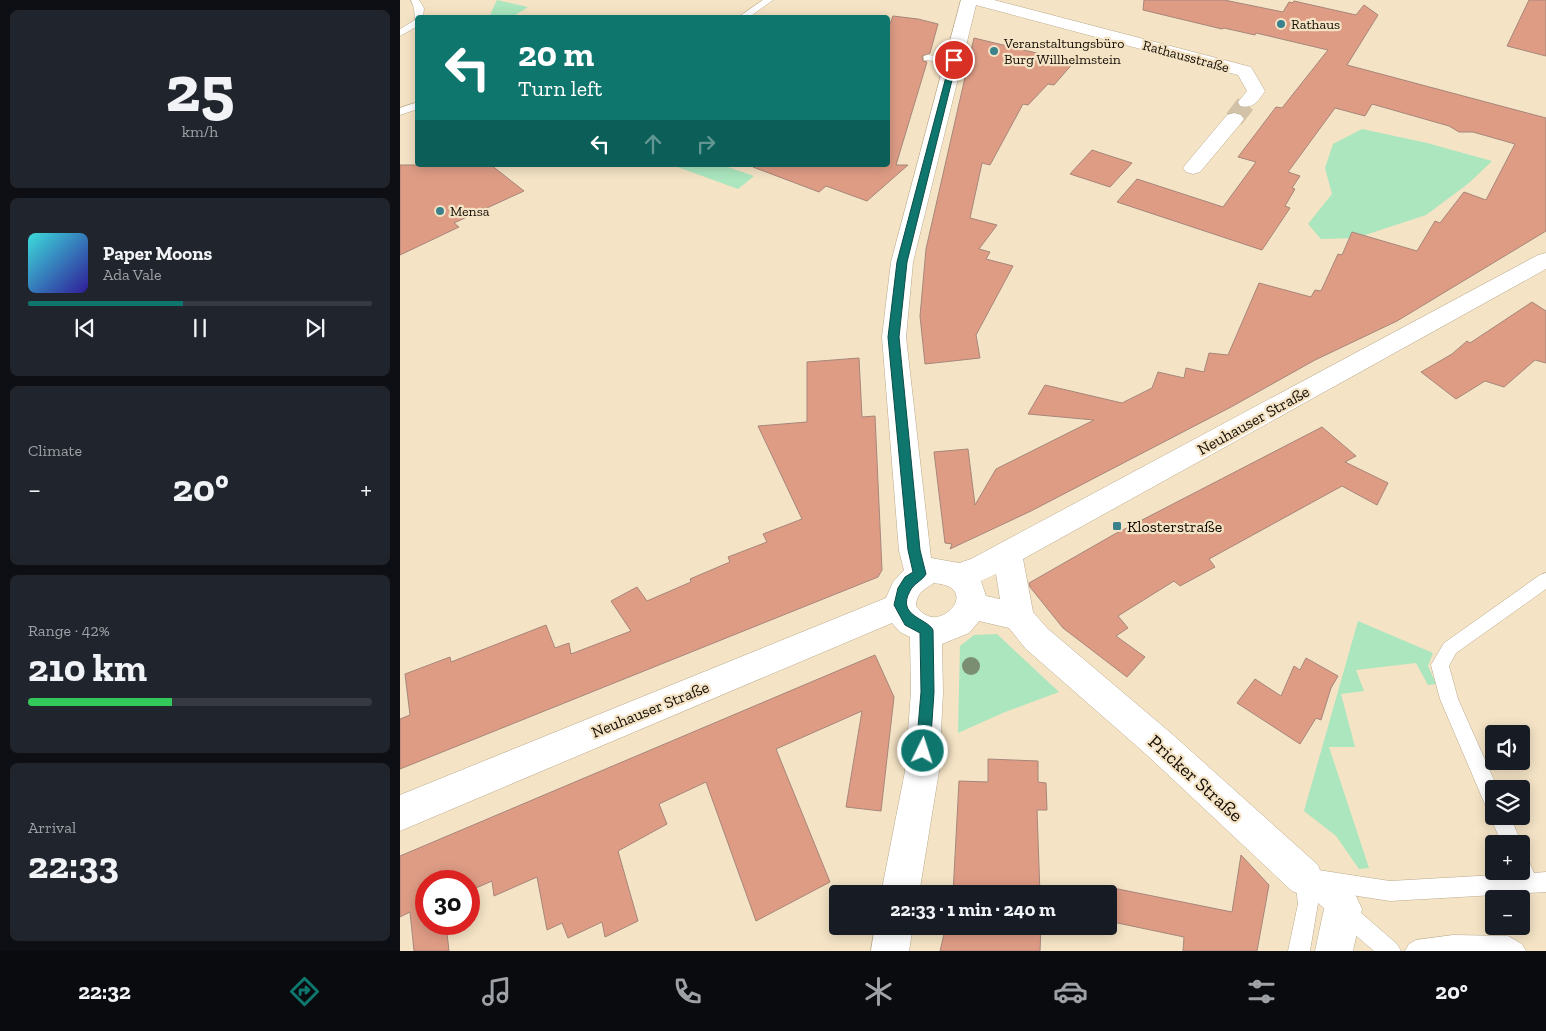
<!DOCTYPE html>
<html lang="en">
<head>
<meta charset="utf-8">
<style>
  :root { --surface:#171b24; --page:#20242c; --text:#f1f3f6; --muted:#9ea1a6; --line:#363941; --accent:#0f766e }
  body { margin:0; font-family:"Zilla Slab",serif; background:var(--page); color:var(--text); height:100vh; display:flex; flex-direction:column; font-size:19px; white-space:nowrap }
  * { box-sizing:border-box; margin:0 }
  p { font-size:16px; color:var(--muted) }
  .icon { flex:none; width:28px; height:28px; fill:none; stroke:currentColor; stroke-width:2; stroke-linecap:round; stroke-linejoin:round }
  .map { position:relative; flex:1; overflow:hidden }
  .panel { display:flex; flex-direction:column; gap:10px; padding:10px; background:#0d0f14; width:400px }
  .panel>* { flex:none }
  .guide { position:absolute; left:15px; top:15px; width:475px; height:152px; border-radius:5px; box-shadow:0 2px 12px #0003; background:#0f766e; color:#fff; overflow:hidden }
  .tools { position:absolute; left:1085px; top:725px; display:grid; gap:10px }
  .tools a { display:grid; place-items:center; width:45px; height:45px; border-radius:5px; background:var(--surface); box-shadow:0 2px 12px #0003; font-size:25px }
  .speed { position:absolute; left:15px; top:870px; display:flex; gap:10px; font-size:25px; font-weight:700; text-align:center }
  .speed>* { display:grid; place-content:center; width:65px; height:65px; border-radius:50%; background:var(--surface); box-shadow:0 2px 12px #0003; line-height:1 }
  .speed .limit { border:8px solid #d22; background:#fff; color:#111 }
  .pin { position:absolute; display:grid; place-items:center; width:42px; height:42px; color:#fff; margin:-21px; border:2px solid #fff; border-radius:50%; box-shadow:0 1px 5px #0007 }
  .me { position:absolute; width:55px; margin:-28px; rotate:4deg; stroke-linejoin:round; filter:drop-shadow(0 0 4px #0008) }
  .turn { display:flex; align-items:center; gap:18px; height:105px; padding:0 20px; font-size:22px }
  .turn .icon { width:65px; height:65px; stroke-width:2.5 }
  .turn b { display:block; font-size:35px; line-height:42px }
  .lanes { display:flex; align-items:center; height:48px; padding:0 20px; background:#0003; justify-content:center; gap:25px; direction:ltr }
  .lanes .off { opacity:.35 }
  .big { font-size:38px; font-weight:700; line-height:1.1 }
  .panel .widget { flex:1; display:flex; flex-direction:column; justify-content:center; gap:8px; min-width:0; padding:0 18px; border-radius:8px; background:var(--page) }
  .panel .dial { align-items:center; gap:0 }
  .dial b { font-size:65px; line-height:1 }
  .song { display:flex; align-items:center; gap:15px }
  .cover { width:60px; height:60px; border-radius:8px; background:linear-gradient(135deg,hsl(180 70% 55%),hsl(250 70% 35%)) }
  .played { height:5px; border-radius:2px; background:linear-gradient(90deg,var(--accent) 45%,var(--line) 45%) }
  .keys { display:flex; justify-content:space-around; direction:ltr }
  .heat { display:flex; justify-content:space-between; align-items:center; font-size:28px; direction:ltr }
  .charge { height:8px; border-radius:4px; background:linear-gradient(90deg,#34c759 42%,var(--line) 0) }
  .trip { position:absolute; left:429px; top:885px; width:288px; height:50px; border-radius:5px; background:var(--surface); box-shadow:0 2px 12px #0003; font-weight:700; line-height:50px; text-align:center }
  .tabs { display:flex; height:80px; justify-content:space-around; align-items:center; background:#090b0e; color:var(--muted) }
  .tabs .icon { width:35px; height:35px }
  .tabs .selected { color:var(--accent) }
  .tabs b { font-size:22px; color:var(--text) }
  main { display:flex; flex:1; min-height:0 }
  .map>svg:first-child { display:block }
  .green { fill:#abe6be }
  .building { fill:#de9c85; stroke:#a7867a }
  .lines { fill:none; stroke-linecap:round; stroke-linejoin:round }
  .minor-tunnel { stroke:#d2c3a8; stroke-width:19; stroke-dasharray:19 9; stroke-linecap:butt }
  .service-casing { stroke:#bbaa8d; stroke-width:1 }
  .minor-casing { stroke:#bbaa8d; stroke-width:1 }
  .service { fill:#fff; fill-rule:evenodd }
  .minor { fill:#fff; fill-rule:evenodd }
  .tree { fill:#7c8e71 }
  .route { fill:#0f766e; stroke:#0a4d48 }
  .poi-dot { fill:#3b828c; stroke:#f4e3c5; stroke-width:2 }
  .labels { text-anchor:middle; stroke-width:4.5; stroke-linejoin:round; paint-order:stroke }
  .far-poi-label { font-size:14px; fill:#130d04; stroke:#f4e3c5; text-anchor:start }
  .far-street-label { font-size:14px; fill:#130d04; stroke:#f4e3c5 }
  .street-label { font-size:16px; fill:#130d04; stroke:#f4e3c5 }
  .poi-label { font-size:16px; fill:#130d04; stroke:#f4e3c5; text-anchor:start }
  .near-street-label { font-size:19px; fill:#130d04; stroke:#f4e3c5 }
</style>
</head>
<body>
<main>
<section class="panel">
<div class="widget dial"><b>25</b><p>km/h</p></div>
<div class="widget">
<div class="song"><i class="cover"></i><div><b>Paper Moons</b><p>Ada Vale</p></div></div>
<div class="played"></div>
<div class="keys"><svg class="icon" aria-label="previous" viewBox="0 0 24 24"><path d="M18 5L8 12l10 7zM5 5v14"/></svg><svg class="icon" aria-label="pause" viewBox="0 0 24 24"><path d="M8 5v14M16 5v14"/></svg><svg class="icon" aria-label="next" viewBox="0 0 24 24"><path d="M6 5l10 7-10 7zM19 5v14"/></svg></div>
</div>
<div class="widget"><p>Climate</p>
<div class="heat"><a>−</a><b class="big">20°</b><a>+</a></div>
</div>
<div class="widget"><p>Range · 42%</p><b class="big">210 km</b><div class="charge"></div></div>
<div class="widget"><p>Arrival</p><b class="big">22:33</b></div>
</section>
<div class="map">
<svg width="1146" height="951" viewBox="0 0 1146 951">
  <rect width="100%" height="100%" fill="#f4e3c5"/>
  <g class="green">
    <polygon points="97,0 128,7 112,17 89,17"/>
    <polygon points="962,129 1027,143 1092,161 1069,183 1026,215 956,238 921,239 908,224 932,194 925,168 933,144"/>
    <polygon points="272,165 322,165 354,176 338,189"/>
    <polygon points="958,621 1033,653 1028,666 1036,684 1028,685 1016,663 956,670 964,691 941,694 955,747 929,747 969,868 959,869 936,836 904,811"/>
    <polygon points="597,634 659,692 605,712 558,733 560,646 574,635"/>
  </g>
  <g class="building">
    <polygon points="744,0 824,0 883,12 889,2 892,3 894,1 956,15 964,5 978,15 947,65 1146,118 1146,231 997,321 915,360 831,407 631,511 550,549 552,544 545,543 534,452 568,449 575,505 596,469 694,420 628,414 645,385 722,403 752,388 758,372 784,378 786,368 804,372 809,353 828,355 859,283 911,297 915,290 921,291 938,254 942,255 952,232 1017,251 1035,221 1040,223 1064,192 1086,200 1115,144 1073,132 1059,132 1049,126 972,104 965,116 935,108 888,172 900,176 892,188 895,189 885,206 890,208 862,250 717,202 737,179 823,207 856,162 838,157 876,107 882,108 928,50 856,33 855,35 824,28 822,29 743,10"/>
    <polygon points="1129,0 1146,0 1146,56 1107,46"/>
    <polygon points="493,16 518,19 538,24 530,53 522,56 523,61 527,62 496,165 508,165 467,201 426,186 419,192 353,167 353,165 488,165 488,29"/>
    <polygon points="574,38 674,62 654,85 648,84 628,105 623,104 590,165 582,163 570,218 597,225 579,249 590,252 586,259 613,266 576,335 580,358 525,364 520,316 526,249"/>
    <polygon points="692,150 704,154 732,163 710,187 670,174"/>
    <polygon points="0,165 91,165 124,191 54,223 59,227 0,255"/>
    <polygon points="1132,302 1146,311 1146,363 1135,360 1104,387 1085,381 1056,399 1021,372 1052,354 1067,341 1070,343"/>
    <polygon points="459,358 462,417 475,416 482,570 478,577 0,769 0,719 10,715 5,674 50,657 51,662 146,625 155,648 169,643 171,654 231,631 211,601 237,587 247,601 291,582 290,579 330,562 328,557 367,542 363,534 402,519 358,426 407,422 407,362"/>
    <polygon points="922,427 956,456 945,462 988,483 977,505 942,486 809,559 815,567 780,586 774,581 718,616 728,628 716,636 745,657 727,677 663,628 630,587 629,583 713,535"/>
    <polygon points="475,655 494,697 481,811 446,807 462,711 376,749 430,882 356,921 306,782 259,804 267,824 218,851 238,921 205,937 202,922 168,938 162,923 147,930 137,877 94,896 92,881 69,891 69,881 26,881 26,924 46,924 49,951 14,951 10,912 0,917 0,856"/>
    <polygon points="906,658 938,676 931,688 921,720 916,718 900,744 837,703 855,679 881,696 894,666 900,670"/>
    <polygon points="588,759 638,761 638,782 646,783 647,810 637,810 640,894 553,894 559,781 588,782"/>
    <polygon points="841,855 869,885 857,951 783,951 784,937 708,921 708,887 832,912"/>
    <polygon points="546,926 641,926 640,951 540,951"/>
  </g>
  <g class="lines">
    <polyline class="minor-tunnel" points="834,119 847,102"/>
    <g class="service-casing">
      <g id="service">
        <polygon points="11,0 19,0 24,8 23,18 18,18 18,26 0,36 0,29 15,20 14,8"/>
        <polygon points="363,0 373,0 348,18 337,18"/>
        <polygon points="527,55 554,57 559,60 554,63 524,60 524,56"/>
        <polygon points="18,102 18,109 0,115 0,108"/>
        <polygon points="1146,573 1146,589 1056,653 1049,666 1058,699 1098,789 1094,789 1094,816 1110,816 1122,844 1102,844 1090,816 1092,811 1087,809 1040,699 1031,665 1044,643 1140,575"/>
        <polygon points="1121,856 1128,859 1134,873 1146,872 1146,892 990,901 938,893 997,944 1001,951 974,951 918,903 910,951 888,951 898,904 895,878 898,871 905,868 990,881 1114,874 1113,871 1121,871"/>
        <polygon points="1053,935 1108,936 1122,944 1126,951 1005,951 1009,944 1016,940"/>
      </g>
    </g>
    <g class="minor-casing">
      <g id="minor">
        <path d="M561,0H594L851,67L865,91C858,101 854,109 840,106L838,102L847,91L838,75L576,5L513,262L506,337L531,558L559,563L571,559L1138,255L1146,253V269L623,559L633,612L648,629L772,734L918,865L923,878L918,891L905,896L892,891L748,756L626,649L609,628L579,621L569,633L542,644L543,692L539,771L519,894H481L505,771L511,692L510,637L500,632L492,623L0,831V795L486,598L493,582L504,570L499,551L482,337L491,262ZM596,574L600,599L586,596L581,581ZM534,583C541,584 551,585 555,592C562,605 543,619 532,617C525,616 520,611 516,606C516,594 524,589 534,583Z"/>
        <polygon points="834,113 841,115 844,119 841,123 800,172 793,174 786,172 783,168 786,164 827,115"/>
        <polygon points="943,890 956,896 962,909 953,951 915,951 924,909 930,896"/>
        <polygon points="475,926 513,926 509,951 471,951"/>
      </g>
    </g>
    <use href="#service" class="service"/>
    <use href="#minor" class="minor"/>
  </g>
  <circle class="tree" cx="571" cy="666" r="9"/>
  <path class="route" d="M551,58L557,60L507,262L499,337L520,550L526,574C522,581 514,583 510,591C496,616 527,618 533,630L534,692L530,751L528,756L523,758L518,756L516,751L521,692L520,633L505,625L494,605L498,588L505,577L513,572L508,550L488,337L497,262Z"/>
  <g class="poi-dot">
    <circle cx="881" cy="24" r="5"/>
    <circle cx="594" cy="51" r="5"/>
    <circle cx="40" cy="211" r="5"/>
    <rect x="712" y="521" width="10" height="10" rx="2.5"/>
  </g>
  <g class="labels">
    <g class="far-poi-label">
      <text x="891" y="29">Rathaus</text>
      <text x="604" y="48">Veranstaltungsbüro<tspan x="604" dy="16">Burg Willhelmstein</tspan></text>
      <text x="50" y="216">Mensa</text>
    </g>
    <g class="far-street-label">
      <text transform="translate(786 56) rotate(15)" y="5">Rathausstraße</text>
    </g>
    <g class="street-label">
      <text transform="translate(853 420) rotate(-29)" y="6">Neuhauser Straße</text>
      <text transform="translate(250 709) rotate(-22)" y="6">Neuhauser Straße</text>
    </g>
    <g class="poi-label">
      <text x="727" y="532">Klosterstraße</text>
    </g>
    <g class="near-street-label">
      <text transform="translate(796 778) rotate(42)" y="7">Pricker Straße</text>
    </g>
  </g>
</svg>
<div class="tools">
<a><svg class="icon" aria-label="sound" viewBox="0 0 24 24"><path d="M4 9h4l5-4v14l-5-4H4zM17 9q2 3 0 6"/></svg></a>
<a><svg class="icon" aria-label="layers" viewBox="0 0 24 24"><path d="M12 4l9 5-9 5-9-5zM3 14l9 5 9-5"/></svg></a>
<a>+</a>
<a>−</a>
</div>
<div class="speed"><div class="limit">30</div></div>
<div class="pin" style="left:554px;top:60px;background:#d93025"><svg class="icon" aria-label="arrive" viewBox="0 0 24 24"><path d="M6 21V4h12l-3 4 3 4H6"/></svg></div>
<svg class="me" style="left:523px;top:751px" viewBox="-20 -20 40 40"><circle r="17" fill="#0f766e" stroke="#fff" stroke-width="3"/><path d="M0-11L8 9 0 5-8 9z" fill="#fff"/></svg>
<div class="trip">22:33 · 1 min · 240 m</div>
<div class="guide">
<div class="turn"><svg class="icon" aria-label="left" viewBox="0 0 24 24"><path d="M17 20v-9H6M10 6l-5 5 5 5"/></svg><div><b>20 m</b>Turn left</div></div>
<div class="lanes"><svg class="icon" aria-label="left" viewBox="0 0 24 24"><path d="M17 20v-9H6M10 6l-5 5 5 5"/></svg><svg class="icon off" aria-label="ahead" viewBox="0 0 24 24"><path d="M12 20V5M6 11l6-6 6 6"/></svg><svg class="icon off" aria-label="right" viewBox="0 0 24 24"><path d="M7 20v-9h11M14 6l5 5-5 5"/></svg></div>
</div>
</div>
</main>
<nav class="tabs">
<b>22:32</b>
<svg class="icon selected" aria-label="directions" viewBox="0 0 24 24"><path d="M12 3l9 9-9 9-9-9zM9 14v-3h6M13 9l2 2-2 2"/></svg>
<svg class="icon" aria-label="music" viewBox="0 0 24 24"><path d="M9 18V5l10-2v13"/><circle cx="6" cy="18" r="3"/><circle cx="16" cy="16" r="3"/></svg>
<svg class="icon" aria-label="phone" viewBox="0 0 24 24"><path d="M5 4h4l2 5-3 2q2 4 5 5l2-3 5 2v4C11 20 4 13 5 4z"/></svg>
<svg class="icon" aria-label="climate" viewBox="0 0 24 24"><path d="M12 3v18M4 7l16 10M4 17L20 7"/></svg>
<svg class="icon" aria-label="car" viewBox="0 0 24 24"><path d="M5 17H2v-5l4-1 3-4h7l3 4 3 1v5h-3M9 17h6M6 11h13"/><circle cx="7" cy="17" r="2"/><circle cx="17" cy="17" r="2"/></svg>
<svg class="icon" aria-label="filters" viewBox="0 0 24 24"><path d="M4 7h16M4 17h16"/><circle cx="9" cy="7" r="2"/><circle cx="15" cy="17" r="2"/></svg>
<b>20°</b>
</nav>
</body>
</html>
